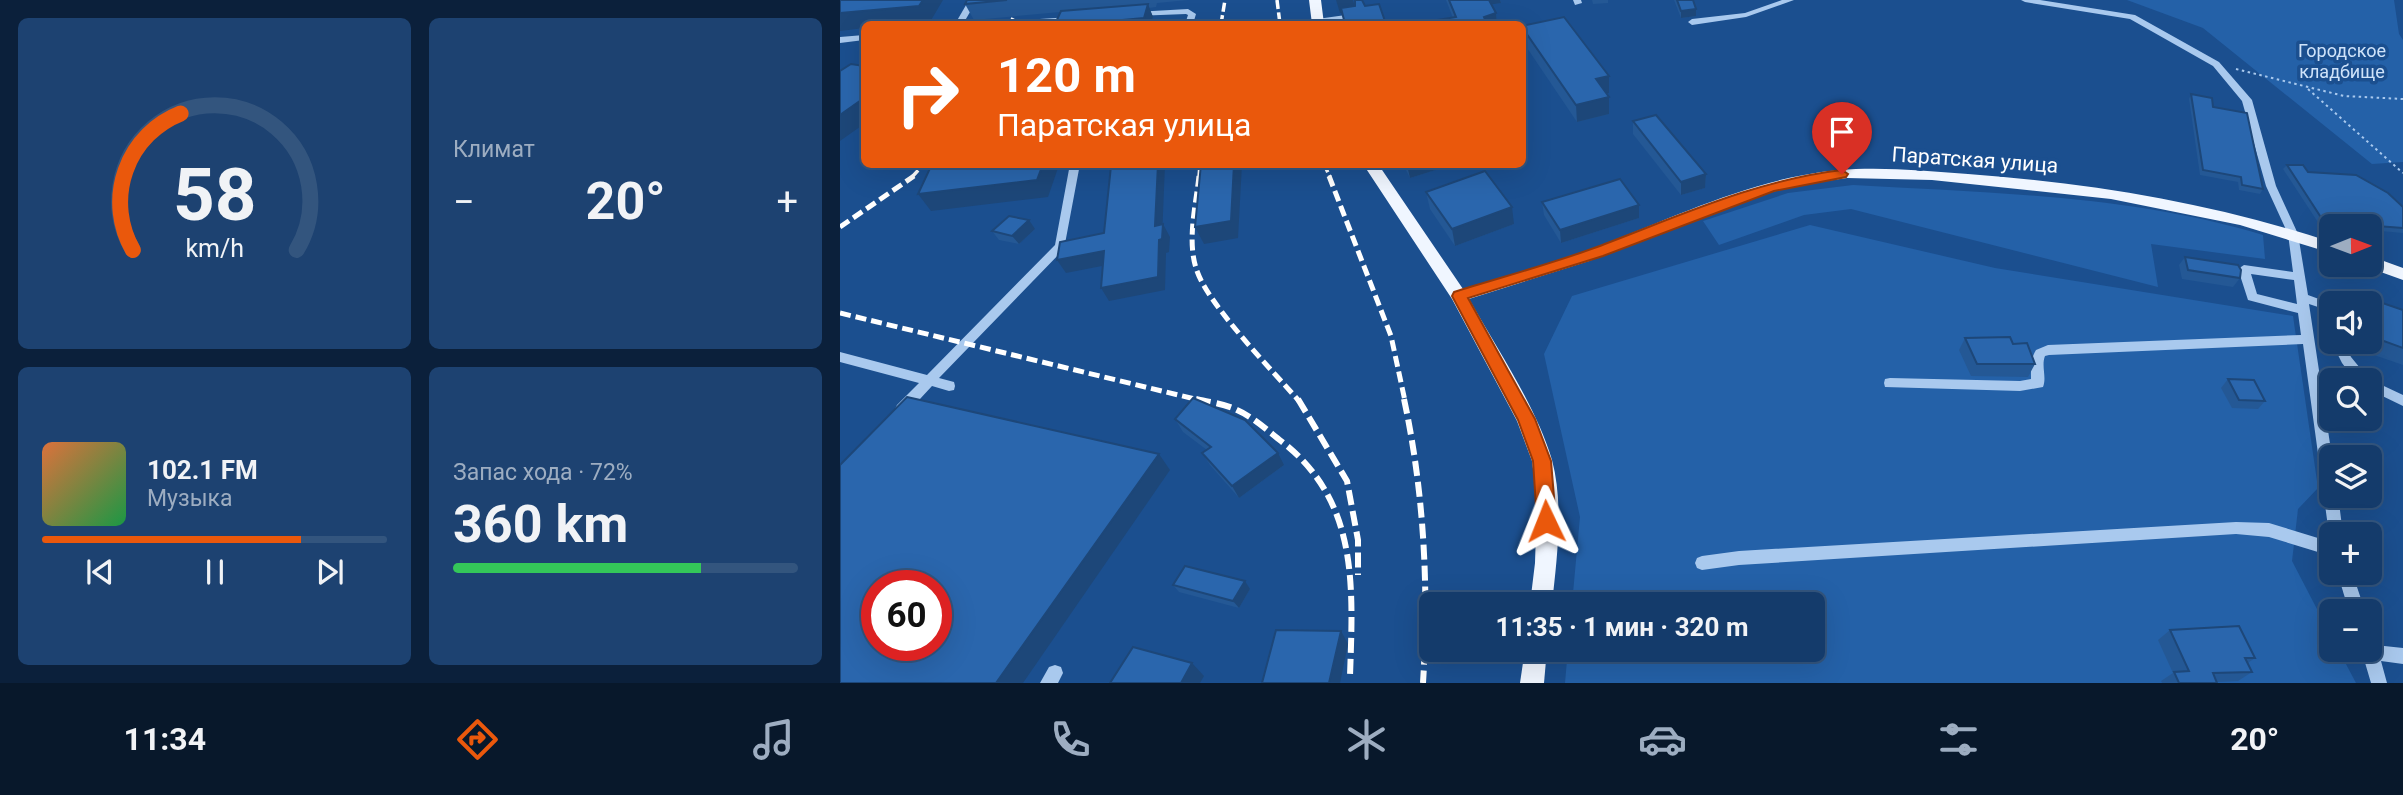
<!DOCTYPE html>
<html lang="ru">
<head>
<meta charset="utf-8">
<style>
  :root { --surface:#143b6b; --page:#1d4271; --text:#f1f3f6; --muted:#9dadc1; --line:#33557e; --accent:#ea580c }
  body { margin:0; font-family:Roboto,sans-serif; background:var(--page); color:var(--text); height:100vh; display:flex; flex-direction:column; font-size:26px; white-space:nowrap }
  * { box-sizing:border-box; margin:0 }
  p { font-size:23px; color:var(--muted) }
  .icon { flex:none; width:38px; height:38px; fill:none; stroke:currentColor; stroke-width:2; stroke-linecap:round; stroke-linejoin:round }
  .map { position:relative; flex:1; overflow:hidden }
  .panel { display:flex; flex-direction:column; gap:18px; padding:18px; background:#0b203b; width:840px }
  .panel>* { flex:none }
  .hud { position:absolute; left:21px; top:21px; width:665px; height:147px; border-radius:10px; box-shadow:0 7px 28px #0002,0 0 0 2px var(--line); background:#ea580c; color:#fff; overflow:hidden }
  .needle { width:46px; rotate:89deg }
  .tools { position:absolute; left:1479px; top:214px; display:grid; gap:14px }
  .tools a { display:grid; place-items:center; width:63px; height:63px; border-radius:10px; background:var(--surface); box-shadow:0 7px 28px #0002,0 0 0 2px var(--line); font-size:35px }
  .speed { position:absolute; left:21px; top:570px; display:flex; gap:14px; font-size:35px; font-weight:700; text-align:center }
  .speed>* { display:grid; place-content:center; width:91px; height:91px; border-radius:50%; background:var(--surface); box-shadow:0 7px 28px #0002,0 0 0 2px var(--line); line-height:1 }
  .speed .limit { border:10px solid #d22; background:#fff; color:#111 }
  .pin { position:absolute; display:grid; place-items:center; width:60px; height:60px; color:#fff; margin:-72px -30px; border-radius:50% 50% 50% 0; rotate:-45deg; box-shadow:0 0 7px #0007 }
  .pin .icon { rotate:45deg }
  .me { position:absolute; width:77px; margin:-38px; rotate:358deg; stroke-linejoin:round; filter:drop-shadow(0 0 5px #0008) }
  .turn { display:flex; align-items:center; gap:24px; height:147px; padding:0 21px; font-size:32px }
  .turn .icon { width:91px; height:91px; stroke-width:2.5 }
  .turn b { display:block; font-size:49px; line-height:60px }
  .big { font-size:52px; font-weight:700; line-height:1.1 }
  .panel .widget { flex:1; display:flex; flex-direction:column; justify-content:center; gap:10px; min-width:0; padding:0 24px; border-radius:10px; background:var(--page) }
  .panel .dial { align-items:center; gap:0 }
  .dial svg { height:182px; overflow:visible; fill:none; stroke:var(--line); stroke-width:7; stroke-linecap:round; text-anchor:middle }
  .dial text { fill:var(--text); stroke:none }
  .song { display:flex; align-items:center; gap:21px }
  .cover { width:84px; height:84px; border-radius:10px; background:linear-gradient(135deg,hsl(20 70% 55%),hsl(140 70% 35%)) }
  .played { height:7px; border-radius:4px; background:linear-gradient(90deg,var(--accent) 75%,var(--line) 75%) }
  .keys { display:flex; justify-content:space-around; direction:ltr }
  .heat { display:flex; justify-content:space-between; align-items:center; font-size:38px; direction:ltr }
  .charge { height:10px; border-radius:5px; background:linear-gradient(90deg,#34c759 72%,var(--line) 0) }
  .panel .tiles { flex:1; display:grid; gap:18px; grid-template-columns:repeat(2,1fr) }
  .trip { position:absolute; left:579px; top:592px; width:406px; height:70px; border-radius:10px; background:var(--surface); box-shadow:0 7px 28px #0002,0 0 0 2px var(--line); font-weight:700; line-height:70px; text-align:center }
  .tab-bar { display:flex; height:112px; justify-content:space-around; align-items:center; background:#08182b; color:var(--muted) }
  .tab-bar .icon { width:49px; height:49px }
  .tab-bar .on { color:var(--accent) }
  .tab-bar b { font-size:32px; color:var(--text) }
  main { display:flex; flex:1; min-height:0 }
  .map>svg:first-child { display:block }
  .green { fill:#2461a8 }
  .lines { fill:none; stroke-linecap:round; stroke-linejoin:round }
  .path { stroke:#a9c9ee; stroke-width:2; stroke-dasharray:2.5 3.5; stroke-linecap:butt }
  .minor { fill:#a9c9ee; fill-rule:evenodd }
  .major { fill:#f0f6ff; fill-rule:evenodd }
  .rail-far2 { stroke:#fff; stroke-width:3.5; stroke-dasharray:9 3.5; stroke-linecap:butt }
  .rail-far1 { stroke:#fff; stroke-width:5; stroke-dasharray:11 5; stroke-linecap:butt }
  .rail { stroke:#fff; stroke-width:6; stroke-dasharray:15 6; stroke-linecap:butt }
  .wall { fill:#245895 }
  .shaded-wall { fill:#1d4779 }
  .building { fill:#2a66ad; stroke:#1d4779; stroke-width:2; fill-rule:evenodd }
  .route { fill:#ea580c; stroke:#983908; stroke-width:2 }
  .labels { text-anchor:middle; stroke-width:7; stroke-linejoin:round; paint-order:stroke }
  .far-park-label { font-size:18px; fill:#cfe3fa; stroke:#1b4f8f }
  .street-label { font-size:21px; fill:#fff; stroke:#1b4f8f }
</style>
</head>
<body>
<main>
<section class="panel">
<div class="tiles">
<div class="widget dial"><svg viewBox="0 0 100 80">
<path d="M14 69A42 42 0 1 1 86 69"/>
<path d="M14 69A42 42 0 0 1 35 9" stroke="#ea580c"/>
<text x="50" y="56" font-size="32" font-weight="700">58</text>
<text x="50" y="72" font-size="11">km/h</text>
</svg></div>
<div class="widget"><p>Климат</p>
<div class="heat"><a>−</a><b class="big">20°</b><a>+</a></div>
</div>
<div class="widget">
<div class="song"><i class="cover"></i><div><b>102.1 FM</b><p>Музыка</p></div></div>
<div class="played"></div>
<div class="keys"><svg class="icon" aria-label="previous" viewBox="0 0 24 24"><path d="M18 5L8 12l10 7zM5 5v14"/></svg><svg class="icon" aria-label="pause" viewBox="0 0 24 24"><path d="M8 5v14M16 5v14"/></svg><svg class="icon" aria-label="next" viewBox="0 0 24 24"><path d="M6 5l10 7-10 7zM19 5v14"/></svg></div>
</div>
<div class="widget"><p>Запас хода · 72%</p><b class="big">360 km</b><div class="charge"></div></div>
</div>
</section>
<div class="map">
<svg width="1563" height="683" viewBox="0 0 1563 683">
  <rect width="100%" height="100%" fill="#1b4f8f"/>
  <g class="green">
    <polygon points="1287,0 1554,0 1559,34 1563,40 1563,162 1532,164 1363,28"/>
    <path d="M1013,185C1150,193 1291,195 1423,235L1425,259L1311,244L1318,287L1011,209L964,215L879,245L863,221L948,193Z"/>
    <polygon points="970,225 1155,268 1453,316 1478,488 1458,509 1452,561 1491,636 1491,649 1498,649 1516,683 725,683 728,649 973,649 973,604 732,604 740,517 704,354 732,296"/>
  </g>
  <g class="lines">
    <g class="path">
      <polyline points="1396,69 1504,96 1563,99"/>
      <polyline points="1468,89 1563,173"/>
    </g>
    <g class="minor">
      <polygon points="129,0 137,0 123,24 115,24"/>
      <polygon points="733,0 741,0 742,3 735,5"/>
      <polygon points="942,0 954,0 906,17 852,25 848,22 852,19 905,13"/>
      <path d="M1181,0H1200L1295,15L1379,62L1412,100L1436,186L1458,234L1468,295L1487,302L1501,293L1526,300L1528,303H1491L1490,311L1469,304L1492,457L1491,495H1498L1503,534H1491V539L1489,534L1463,344L1209,355L1205,356C1201,366 1207,377 1203,387L1180,391L1045,387L1044,383L1045,379L1050,378L1180,381L1191,379C1191,368 1190,360 1196,350L1208,345L1461,335L1458,313L1408,300L1398,269L1404,265L1453,272L1448,234L1426,186L1402,101L1373,66L1290,19L1185,2ZM1411,274L1454,280L1457,304L1417,294Z"/>
      <polygon points="348,9 356,14 353,24 345,24 348,15 346,14 295,16 291,14 295,12"/>
      <polygon points="513,14 516,14 516,18 477,24 473,22 477,19"/>
      <polygon points="231,17 235,19 234,21 192,24 162,24 166,21"/>
      <polygon points="24,35 24,40 0,43 0,37"/>
      <polygon points="230,164 240,164 224,249 99,378 114,382 115,386 114,390 109,391 92,386 67,413 62,414 57,413 55,409 57,405 79,383 0,362 0,352 87,375 215,245"/>
      <polygon points="1491,341 1503,341 1511,357 1529,379 1563,395 1563,406 1530,390 1530,380 1515,380 1502,363"/>
      <polygon points="1396,522 1429,523 1491,542 1491,556 1429,537 1396,534 899,565 862,570 857,568 855,563 857,558 862,556 899,551"/>
      <polygon points="1497,572 1512,572 1525,611 1509,611"/>
      <polygon points="1530,641 1535,645 1563,648 1563,664 1541,661 1547,683 1531,683 1521,649 1530,649"/>
      <polygon points="215,665 221,667 223,673 218,683 200,683 209,667"/>
    </g>
    <g class="major">
      <polygon points="469,0 481,0 484,24 472,24"/>
      <path d="M523,164H538L623,289C668,275 715,263 759,246C827,220 893,188 964,175C1018,164 1073,170 1128,174C1252,183 1373,203 1491,242V253L1400,225L1271,199L1092,180L1007,178L965,184L919,195L749,261L629,299C657,349 696,406 712,460C724,505 717,558 712,604H690L695,563L697,500L692,461L677,421L612,299Z"/>
      <polygon points="1530,256 1563,268 1563,280 1524,266 1530,264"/>
      <polygon points="685,649 707,649 704,683 680,683"/>
    </g>
    <g class="rail-far2">
      <polyline points="437,0 440,24"/>
      <polyline points="170,24 173,18"/>
      <polyline points="381,24 385,0"/>
      <polyline points="484,164 490,177"/>
      <polyline points="72,177 84,164"/>
      <polyline points="359,177 360,164"/>
    </g>
    <g class="rail-far1">
      <path d="M359,176C356,205 347,239 356,268C366,303 433,371 459,401"/>
      <polyline points="489,176 551,336 565,401"/>
      <polyline points="0,227 74,176"/>
      <polyline points="0,313 363,401"/>
    </g>
    <g class="rail">
      <path d="M356,399C369,402 385,404 397,410C413,417 427,430 441,441C519,501 513,586 510,676"/>
      <polyline points="458,399 507,481 518,540 518,575"/>
      <path d="M564,399C584,492 589,588 583,683"/>
    </g>
  </g>
  <g class="wall">
    <polygon points="127,0 348,0 317,3 316,7 309,8 313,17 311,24 215,24 220,12 134,20 125,4"/>
    <polygon points="606,0 660,0 661,3 652,4 656,13 657,24 573,24 613,18"/>
    <polygon points="752,0 768,0 768,3 753,4"/>
    <polygon points="834,0 853,0 856,9 856,16 841,18"/>
    <polygon points="682,26 769,93 766,93 769,97 769,114 737,122 683,42"/>
    <polygon points="1351,94 1373,107 1423,189 1420,194 1399,190 1398,182 1360,175 1349,99"/>
    <polygon points="793,121 866,174 865,188 841,195 793,134"/>
    <polygon points="563,164 604,164 605,167 570,178"/>
    <polygon points="1447,165 1563,207 1563,233 1530,230 1530,226 1491,226 1491,227 1481,227 1443,169"/>
    <polygon points="586,192 674,224 615,246 590,209"/>
    <polygon points="702,202 799,218 721,243 704,215"/>
    <polygon points="195,229 179,244 159,240 152,231"/>
    <polygon points="1345,257 1400,278 1393,287 1342,279 1339,265"/>
    <polygon points="1522,296 1563,310 1563,365 1508,346 1509,341 1530,341 1530,303 1516,303"/>
    <polygon points="1125,338 1173,344 1195,364 1188,377 1131,376 1119,350"/>
    <polygon points="1388,379 1425,401 1418,409 1392,408 1381,388"/>
    <polygon points="335,419 444,465 399,498 370,465 362,453 367,450 343,432"/>
    <polygon points="333,585 410,589 399,608 339,592"/>
    <polygon points="1330,630 1415,658 1408,663 1412,672 1398,681 1377,682 1377,683 1322,683 1321,681 1333,673 1318,640"/>
  </g>
  <g class="shaded-wall">
    <polygon points="83,0 103,0 90,22 63,24 24,24 24,28 0,31 0,13"/>
    <polygon points="496,0 513,0 516,11 500,13"/>
    <polygon points="646,0 660,0 661,3 647,5"/>
    <polygon points="308,4 313,17 311,24 239,24"/>
    <polygon points="856,9 856,16 841,18 841,11"/>
    <polygon points="656,13 657,24 645,24 644,17"/>
    <polygon points="769,76 769,93 756,96 756,79"/>
    <polygon points="769,97 769,114 737,122 736,105"/>
    <polygon points="24,98 24,124 0,141 0,115"/>
    <polygon points="203,164 219,165 208,197 91,211 78,194"/>
    <polygon points="318,164 325,164 322,239 315,226"/>
    <polygon points="394,164 402,164 398,238 364,244 355,227"/>
    <polygon points="604,164 605,167 570,178 567,165"/>
    <polygon points="866,174 865,188 841,195 841,182"/>
    <polygon points="799,205 799,218 721,243 720,230"/>
    <polygon points="672,207 674,224 615,246 612,229"/>
    <polygon points="189,220 195,229 179,244 172,236"/>
    <polygon points="323,224 330,237 329,252 326,253 325,290 269,301 261,288 319,240"/>
    <polygon points="264,251 272,264 226,273 217,260"/>
    <polygon points="438,453 444,465 399,498 392,486"/>
    <polygon points="319,454 330,470 183,683 156,683"/>
    <polygon points="405,581 410,589 399,608 393,601"/>
    <polygon points="501,631 508,644 500,683 489,683"/>
    <polygon points="352,663 364,676 360,683 341,683"/>
  </g>
  <g class="building">
    <polygon points="0,0 83,0 79,6 0,13"/>
    <polygon points="127,0 167,0 125,4"/>
    <polygon points="515,0 522,0 525,6 539,4 546,24 505,24 501,8 515,6"/>
    <polygon points="609,0 649,0 656,13 644,17 647,24 573,24 616,17"/>
    <polygon points="837,0 853,0 856,9 841,11"/>
    <polygon points="308,4 304,18 239,24 215,24 221,11"/>
    <polygon points="724,17 769,76 756,79 769,97 736,105 682,27 682,26"/>
    <polygon points="11,64 24,66 24,98 0,115 0,71"/>
    <polygon points="1351,94 1372,98 1373,107 1407,113 1423,189 1402,185 1401,177 1363,170"/>
    <polygon points="816,115 866,174 841,182 793,121"/>
    <polygon points="92,164 203,164 197,180 78,194"/>
    <polygon points="277,164 318,164 315,226 323,224 322,239 319,240 318,277 261,288 264,251 217,260 220,242 264,233 271,166"/>
    <polygon points="361,164 394,164 391,221 355,227"/>
    <polygon points="1447,165 1463,165 1468,172 1516,175 1548,193 1563,207 1563,228 1484,222"/>
    <polygon points="645,171 672,207 612,229 586,192"/>
    <polygon points="780,179 799,205 720,230 702,202"/>
    <polygon points="169,216 189,220 172,236 152,231"/>
    <polygon points="1345,257 1398,265 1401,270 1400,278 1348,270"/>
    <polygon points="1522,296 1563,310 1563,348 1530,336 1530,303 1522,303"/>
    <polygon points="1170,337 1173,344 1187,343 1195,364 1137,364 1125,338"/>
    <polygon points="1388,379 1414,380 1425,401 1399,400"/>
    <path d="M67,397L319,454L156,683H0V465ZM37,586H96V646H37Z"/>
    <polygon points="353,398 405,420 438,453 392,486 362,453 371,447 335,419"/>
    <polygon points="345,566 405,581 393,601 333,585"/>
    <polygon points="1399,626 1415,658 1405,658 1412,672 1373,673 1377,683 1339,683 1334,672 1349,671 1330,630"/>
    <polygon points="436,630 501,631 489,683 422,683"/>
    <polygon points="293,647 352,663 341,683 270,683"/>
  </g>
  <path class="route" d="M1002,170L1008,174L1006,177L934,191L763,256L628,298L695,419L711,461L716,521L713,527L706,529L700,527L697,521L693,461L678,420L612,296L614,292C662,277 711,264 757,247C837,217 916,180 1002,170Z"/>
  <g class="labels">
    <g class="far-park-label">
      <text x="1502" y="57">Городское<tspan x="1502" dy="21">кладбище</tspan></text>
    </g>
    <g class="street-label">
      <text transform="translate(1135 160) rotate(4)" y="7">Паратская улица</text>
    </g>
  </g>
</svg>
<div class="tools">
<a><svg class="needle" viewBox="-14 -14 28 28"><path d="M0-13l5 13h-10z" fill="#e53935"/><path d="M0 13l5-13h-10z" fill="#9dadc1"/></svg></a>
<a><svg class="icon" aria-label="sound" viewBox="0 0 24 24"><path d="M4 9h4l5-4v14l-5-4H4zM17 9q2 3 0 6"/></svg></a>
<a><svg class="icon" aria-label="search" viewBox="0 0 24 24"><circle cx="10" cy="10" r="6"/><path d="M15 15l6 6"/></svg></a>
<a><svg class="icon" aria-label="layers" viewBox="0 0 24 24"><path d="M12 4l9 5-9 5-9-5zM3 14l9 5 9-5"/></svg></a>
<a>+</a>
<a>−</a>
</div>
<div class="speed"><div class="limit">60</div></div>
<div class="pin" style="left:1002px;top:174px;background:#d93025"><svg class="icon" aria-label="arrive" viewBox="0 0 24 24"><path d="M6 21V4h12l-3 4 3 4H6"/></svg></div>
<svg class="me" style="left:706px;top:521px" viewBox="-20 -20 40 40"><path d="M0-17L14 15 0 8-14 15z" fill="#ea580c" stroke="#fff" stroke-width="4"/></svg>
<div class="trip">11:35 · 1 мин · 320 m</div>
<div class="hud">
<div class="turn"><svg class="icon" aria-label="right" viewBox="0 0 24 24"><path d="M7 20v-9h11M14 6l5 5-5 5"/></svg><div><b>120 m</b>Паратская улица</div></div>
</div>
</div>
</main>
<nav class="tab-bar">
<b>11:34</b>
<svg class="icon on" aria-label="directions" viewBox="0 0 24 24"><path d="M12 3l9 9-9 9-9-9zM9 14v-3h6M13 9l2 2-2 2"/></svg>
<svg class="icon" aria-label="music" viewBox="0 0 24 24"><path d="M9 18V5l10-2v13"/><circle cx="6" cy="18" r="3"/><circle cx="16" cy="16" r="3"/></svg>
<svg class="icon" aria-label="phone" viewBox="0 0 24 24"><path d="M5 4h4l2 5-3 2q2 4 5 5l2-3 5 2v4C11 20 4 13 5 4z"/></svg>
<svg class="icon" aria-label="climate" viewBox="0 0 24 24"><path d="M12 3v18M4 7l16 10M4 17L20 7"/></svg>
<svg class="icon" aria-label="car" viewBox="0 0 24 24"><path d="M5 17H2v-5l4-1 3-4h7l3 4 3 1v5h-3M9 17h6M6 11h13"/><circle cx="7" cy="17" r="2"/><circle cx="17" cy="17" r="2"/></svg>
<svg class="icon" aria-label="filters" viewBox="0 0 24 24"><path d="M4 7h16M4 17h16"/><circle cx="9" cy="7" r="2"/><circle cx="15" cy="17" r="2"/></svg>
<b>20°</b>
</nav>
</body>
</html>
